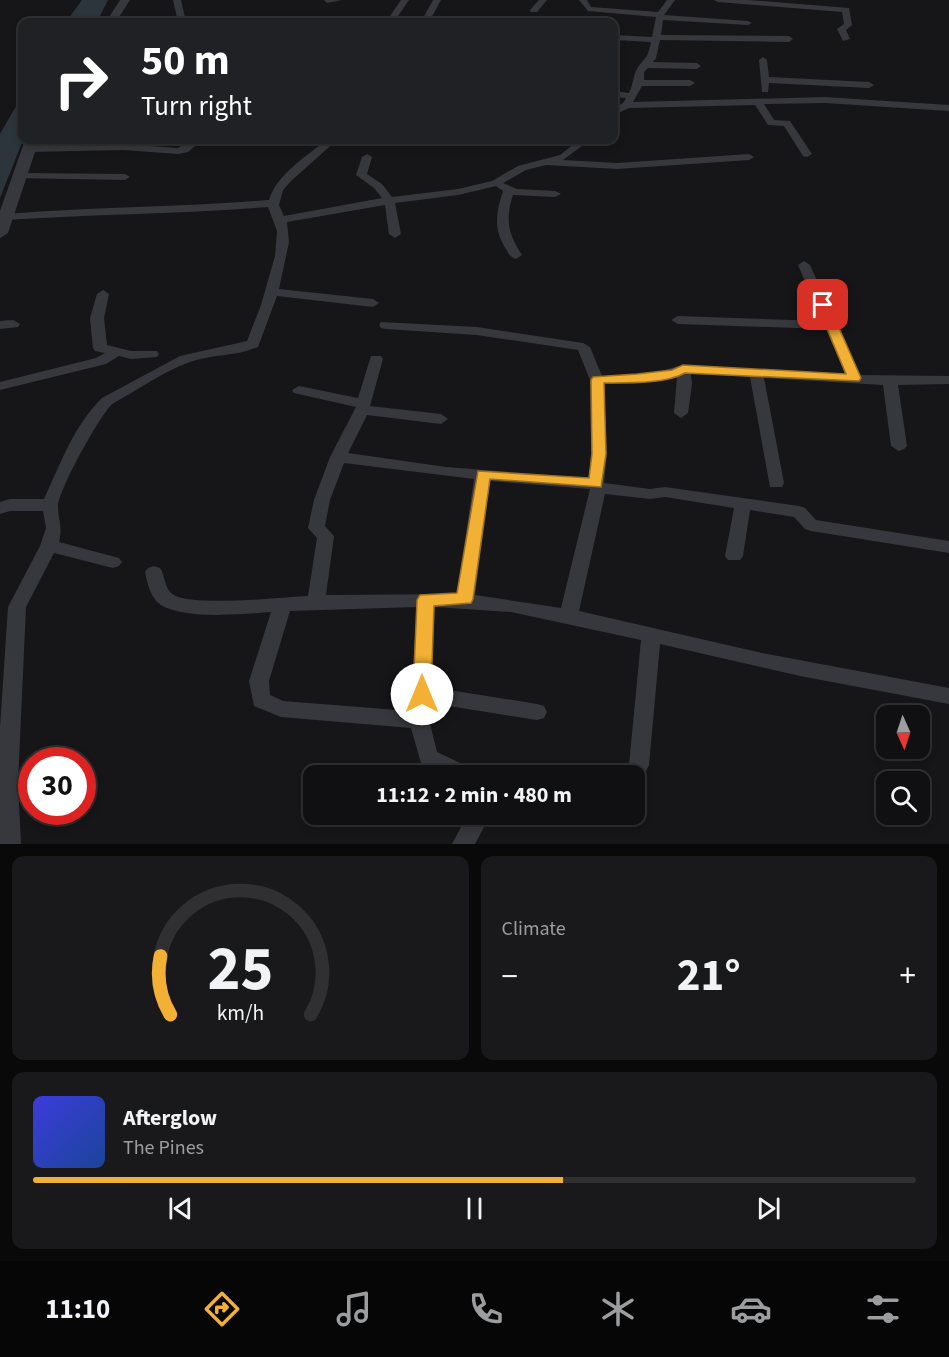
<!DOCTYPE html>
<html lang="en">
<head>
<meta charset="utf-8">
<style>
  :root { --surface:#101012; --page:#19191b; --text:#f1f3f6; --muted:#9c9d9f; --line:#303032; --accent:#f2b134 }
  body { margin:0; font-family:"Source Sans 3",sans-serif; background:var(--page); color:var(--text); height:100vh; display:flex; flex-direction:column; font-size:22px; white-space:nowrap }
  * { box-sizing:border-box; margin:0 }
  p { font-size:20px; color:var(--muted) }
  .icon { flex:none; width:33px; height:33px; fill:none; stroke:currentColor; stroke-width:2; stroke-linecap:round; stroke-linejoin:round }
  .map { position:relative; height:844px; overflow:hidden }
  .drawer { display:flex; flex-direction:column; gap:12px; padding:12px; background:#09090a; flex:1 }
  .drawer>* { flex:none }
  .hud { position:absolute; left:18px; top:18px; width:600px; height:126px; border-radius:12px; box-shadow:0 3px 9px #0003,0 0 0 2px var(--line); background:#202124; color:#fff; overflow:hidden }
  .needle { width:39px; rotate:177deg }
  .buttons { position:absolute; left:876px; top:705px; display:grid; gap:12px }
  .buttons a { display:grid; place-items:center; width:54px; height:54px; border-radius:12px; background:var(--surface); box-shadow:0 3px 9px #0003,0 0 0 2px var(--line); font-size:30px }
  .speed { position:absolute; left:18px; top:747px; display:flex; gap:12px; font-size:30px; font-weight:700; text-align:center }
  .speed>* { display:grid; place-content:center; width:78px; height:78px; border-radius:50%; background:var(--surface); box-shadow:0 3px 9px #0003,0 0 0 2px var(--line); line-height:1 }
  .speed .limit { border:9px solid #d22; background:#fff; color:#111 }
  .pin { position:absolute; display:grid; place-items:center; width:51px; height:51px; color:#fff; margin:-26px; border-radius:12px; box-shadow:0 3px 9px #0006 }
  .me { position:absolute; width:66px; margin:-33px; rotate:0deg; stroke-linejoin:round; filter:drop-shadow(0 0 4px #0008) }
  .turn { display:flex; align-items:center; gap:21px; height:126px; padding:0 24px; font-size:27px }
  .turn .icon { width:78px; height:78px; stroke-width:2.5 }
  .turn b { display:block; font-size:42px; line-height:51px }
  .big { font-size:45px; font-weight:700; line-height:1.1 }
  .drawer .widget { flex:1; display:flex; flex-direction:column; justify-content:center; gap:9px; min-width:0; padding:0 21px; border-radius:12px; background:var(--page) }
  .drawer .dial { align-items:center; gap:0 }
  .dial svg { height:156px; overflow:visible; fill:none; stroke:var(--line); stroke-width:7; stroke-linecap:round; text-anchor:middle }
  .dial text { fill:var(--text); stroke:none }
  .song { display:flex; align-items:center; gap:18px }
  .cover { width:72px; height:72px; border-radius:9px; background:linear-gradient(135deg,hsl(240 70% 55%),hsl(220 70% 35%)) }
  .played { height:6px; border-radius:3px; background:linear-gradient(90deg,var(--accent) 60%,var(--line) 60%) }
  .keys { display:flex; justify-content:space-around; direction:ltr }
  .heat { display:flex; justify-content:space-between; align-items:center; font-size:33px; direction:ltr }
  .drawer .tiles { flex:1; display:grid; gap:12px; grid-template-columns:1fr 1fr }
  .widget:last-child { grid-column:span 2 }
  .trip { position:absolute; left:303px; top:765px; width:342px; height:60px; border-radius:12px; background:var(--surface); box-shadow:0 3px 9px #0003,0 0 0 2px var(--line); font-weight:700; line-height:60px; text-align:center }
  .tabs { display:flex; height:96px; justify-content:space-around; align-items:center; background:#060607; color:var(--muted) }
  .tabs .icon { width:42px; height:42px }
  .tabs .current { color:var(--accent) }
  .tabs b { font-size:27px; color:var(--text) }
  .map>svg:first-child { display:block }
  .water { fill:#2c353c }
  .lines { fill:none; stroke-linecap:round; stroke-linejoin:round }
  .minor { fill:#37383d; fill-rule:evenodd }
  .tertiary { fill:#37383d; fill-rule:evenodd }
  .route { fill:#f2b134; stroke:#9d7322; stroke-width:1.5 }
</style>
</head>
<body>
<div class="map">
<svg width="949" height="844" viewBox="0 0 949 844">
  <rect width="100%" height="100%" fill="#161618"/>
  <g class="water">
    <polygon points="82,0 108,0 97,22 66,22"/>
    <polygon points="22,96 23,140 0,198 0,134"/>
  </g>
  <g class="lines">
    <g class="minor">
      <polygon points="173,0 181,0 186,22 178,22"/>
      <polygon points="324,0 342,0 327,3"/>
      <polygon points="401,0 409,0 394,22 386,22"/>
      <polygon points="433,0 441,0 429,22 423,22 422,20"/>
      <polygon points="539,0 547,0 537,12 531,12 530,10"/>
      <path d="M579,0H587L591,7L658,12L667,0H675L664,15L748,21L752,23L748,25L663,20L661,35L789,36L793,39L789,42L660,40L656,58L653,62L697,63L701,66L697,69L648,68L644,72V80H690L695,83L690,86H642L633,102L825,97L949,105V111L825,103L764,104L774,120L790,121L812,154L807,157L803,156L784,126L768,125L755,105L629,108L614,115V108L623,103L626,98L614,97V91L629,93C633,85 633,76 637,69C646,55 647,61 651,42L614,40V35L652,37L656,17L588,11Z"/>
      <polygon points="714,0 748,0 849,8 852,25 846,30 850,39 843,41 837,29 844,24 842,12 718,2"/>
      <polygon points="763,57 767,60 769,77 869,82 874,85 869,88 769,83 768,92 762,92 759,60"/>
      <polygon points="191,140 202,140 188,152 178,154 123,150 29,152 24,149 29,146 123,144 178,148"/>
      <path d="M326,140H337L291,181L283,190L279,205L284,216L382,198L374,188L356,175L362,157L367,154L372,157L367,174L382,184L392,197L458,189L492,181L518,166L560,155L579,140H590L563,160L617,163L749,154L754,157L749,160L617,169L546,165L526,170L503,183L517,189L555,191L561,194L555,197L513,195C505,219 508,234 522,255L516,259C510,257 509,254 506,249C493,229 496,212 503,191L496,186L458,195L395,203L401,234L395,238L389,234L385,205L287,222L289,242L279,289L373,299L379,303L373,307L277,296L258,347C236,357 212,354 190,362C162,372 138,390 112,404C99,417 59,489 58,506C58,521 63,525 59,542L119,558L122,562L119,566L113,568L54,553L26,607L18,783L21,844H0V728L8,607L40,546L46,528L43,511H10L0,514V502L10,499H44C60,465 74,425 102,398L180,356L247,341L261,305L275,256L277,231L268,207C181,214 93,214 5,220L1,219L0,216L5,214C93,207 181,207 269,200C277,174 306,157 326,140Z"/>
      <polygon points="19,173 125,174 130,177 125,180 15,178 15,174"/>
      <path d="M804,261L810,265L860,375L949,376V384L898,385L907,446L904,449L899,451L891,446L883,385L764,378L784,483L782,487H770L750,377L691,374L692,384L688,413L681,418L674,413L677,377L642,383L604,384L607,454L604,483L650,489L665,487L799,506L805,508L816,520L949,541V553L811,531L805,529L794,517L750,510L743,556L740,560H728L725,556L734,508L665,497L650,499L605,494L579,611L762,653L949,688V704L800,676L660,644L649,765L646,771L639,774L632,771L629,765L641,640L511,612L435,607L431,687L537,704L544,706L547,712L544,718L537,720L430,703L429,720L437,752L475,770L478,776H446L421,763L411,728L281,717L254,706L249,681L271,612C242,614 186,620 161,605C151,599 147,583 145,572L148,568L154,566L160,568C165,575 164,586 171,593C186,608 284,597 308,596L317,538L308,528L314,500L330,457L356,407L294,393L292,390L299,386L358,398L371,356H381L383,359L370,406L441,414L448,419L441,424L367,415L348,453L446,467L589,478L591,454L590,380L578,350L477,335L386,329L381,328L379,325L381,322L477,327L583,343L590,347L602,376L653,373L683,365L845,374L826,329L678,324L671,320L678,316L822,321L798,265ZM344,463L474,479L457,594L326,595L334,536L325,526L330,500ZM490,481L590,489L561,608L475,595ZM417,607L410,711L283,701L270,695L269,681L290,611Z"/>
      <polygon points="103,290 109,294 104,318 107,345 131,351 157,351 159,354 157,357 131,359 119,356 106,364 0,390 0,382 96,358 105,353 95,351 93,348 90,318 97,294"/>
      <polygon points="13,320 20,324 18,327 0,329 0,321"/>
      <polygon points="468,814 491,814 475,844 452,844"/>
    </g>
    <g class="tertiary">
      <polygon points="120,0 130,0 116,22 106,22"/>
      <polygon points="25,140 39,140 8,233 0,238 0,211"/>
    </g>
  </g>
  <path class="route" d="M823,302L829,305L861,378L859,381L685,373C666,384 627,383 604,383L606,454L601,487L490,479L473,599L471,603L434,606L431,694L428,699L422,701L415,699L413,694L417,600L420,595L457,593L478,471L589,478L592,454L591,380L593,377L637,374L672,370L683,365L846,374L817,305Z"/>
</svg>
<div class="buttons">
<a><svg class="needle" viewBox="-14 -14 28 28"><path d="M0-13l5 13h-10z" fill="#e53935"/><path d="M0 13l5-13h-10z" fill="#9c9d9f"/></svg></a>
<a><svg class="icon" aria-label="search" viewBox="0 0 24 24"><circle cx="10" cy="10" r="6"/><path d="M15 15l6 6"/></svg></a>
</div>
<div class="speed"><div class="limit">30</div></div>
<div class="pin" style="left:823px;top:305px;background:#d93025"><svg class="icon" aria-label="arrive" viewBox="0 0 24 24"><path d="M6 21V4h12l-3 4 3 4H6"/></svg></div>
<svg class="me" style="left:422px;top:694px" viewBox="-20 -20 40 40"><circle r="19" fill="#fff"/><path d="M0-13L10 11 0 6-10 11z" fill="#f2b134"/></svg>
<div class="trip">11:12 · 2 min · 480 m</div>
<div class="hud">
<div class="turn"><svg class="icon" aria-label="right" viewBox="0 0 24 24"><path d="M7 20v-9h11M14 6l5 5-5 5"/></svg><div><b>50 m</b>Turn right</div></div>
</div>
</div>
<section class="drawer">
<div class="tiles">
<div class="widget dial"><svg viewBox="0 0 100 80">
<path d="M14 69A42 42 0 1 1 86 69"/>
<path d="M14 69A42 42 0 0 1 9 39" stroke="#f2b134"/>
<text x="50" y="56" font-size="32" font-weight="700">25</text>
<text x="50" y="72" font-size="11">km/h</text>
</svg></div>
<div class="widget"><p>Climate</p>
<div class="heat"><a>−</a><b class="big">21°</b><a>+</a></div>
</div>
<div class="widget">
<div class="song"><i class="cover"></i><div><b>Afterglow</b><p>The Pines</p></div></div>
<div class="played"></div>
<div class="keys"><svg class="icon" aria-label="previous" viewBox="0 0 24 24"><path d="M18 5L8 12l10 7zM5 5v14"/></svg><svg class="icon" aria-label="pause" viewBox="0 0 24 24"><path d="M8 5v14M16 5v14"/></svg><svg class="icon" aria-label="next" viewBox="0 0 24 24"><path d="M6 5l10 7-10 7zM19 5v14"/></svg></div>
</div>
</div>
</section>
<nav class="tabs">
<b>11:10</b>
<svg class="icon current" aria-label="directions" viewBox="0 0 24 24"><path d="M12 3l9 9-9 9-9-9zM9 14v-3h6M13 9l2 2-2 2"/></svg>
<svg class="icon" aria-label="music" viewBox="0 0 24 24"><path d="M9 18V5l10-2v13"/><circle cx="6" cy="18" r="3"/><circle cx="16" cy="16" r="3"/></svg>
<svg class="icon" aria-label="phone" viewBox="0 0 24 24"><path d="M5 4h4l2 5-3 2q2 4 5 5l2-3 5 2v4C11 20 4 13 5 4z"/></svg>
<svg class="icon" aria-label="climate" viewBox="0 0 24 24"><path d="M12 3v18M4 7l16 10M4 17L20 7"/></svg>
<svg class="icon" aria-label="car" viewBox="0 0 24 24"><path d="M5 17H2v-5l4-1 3-4h7l3 4 3 1v5h-3M9 17h6M6 11h13"/><circle cx="7" cy="17" r="2"/><circle cx="17" cy="17" r="2"/></svg>
<svg class="icon" aria-label="filters" viewBox="0 0 24 24"><path d="M4 7h16M4 17h16"/><circle cx="9" cy="7" r="2"/><circle cx="15" cy="17" r="2"/></svg>
</nav>
</body>
</html>
